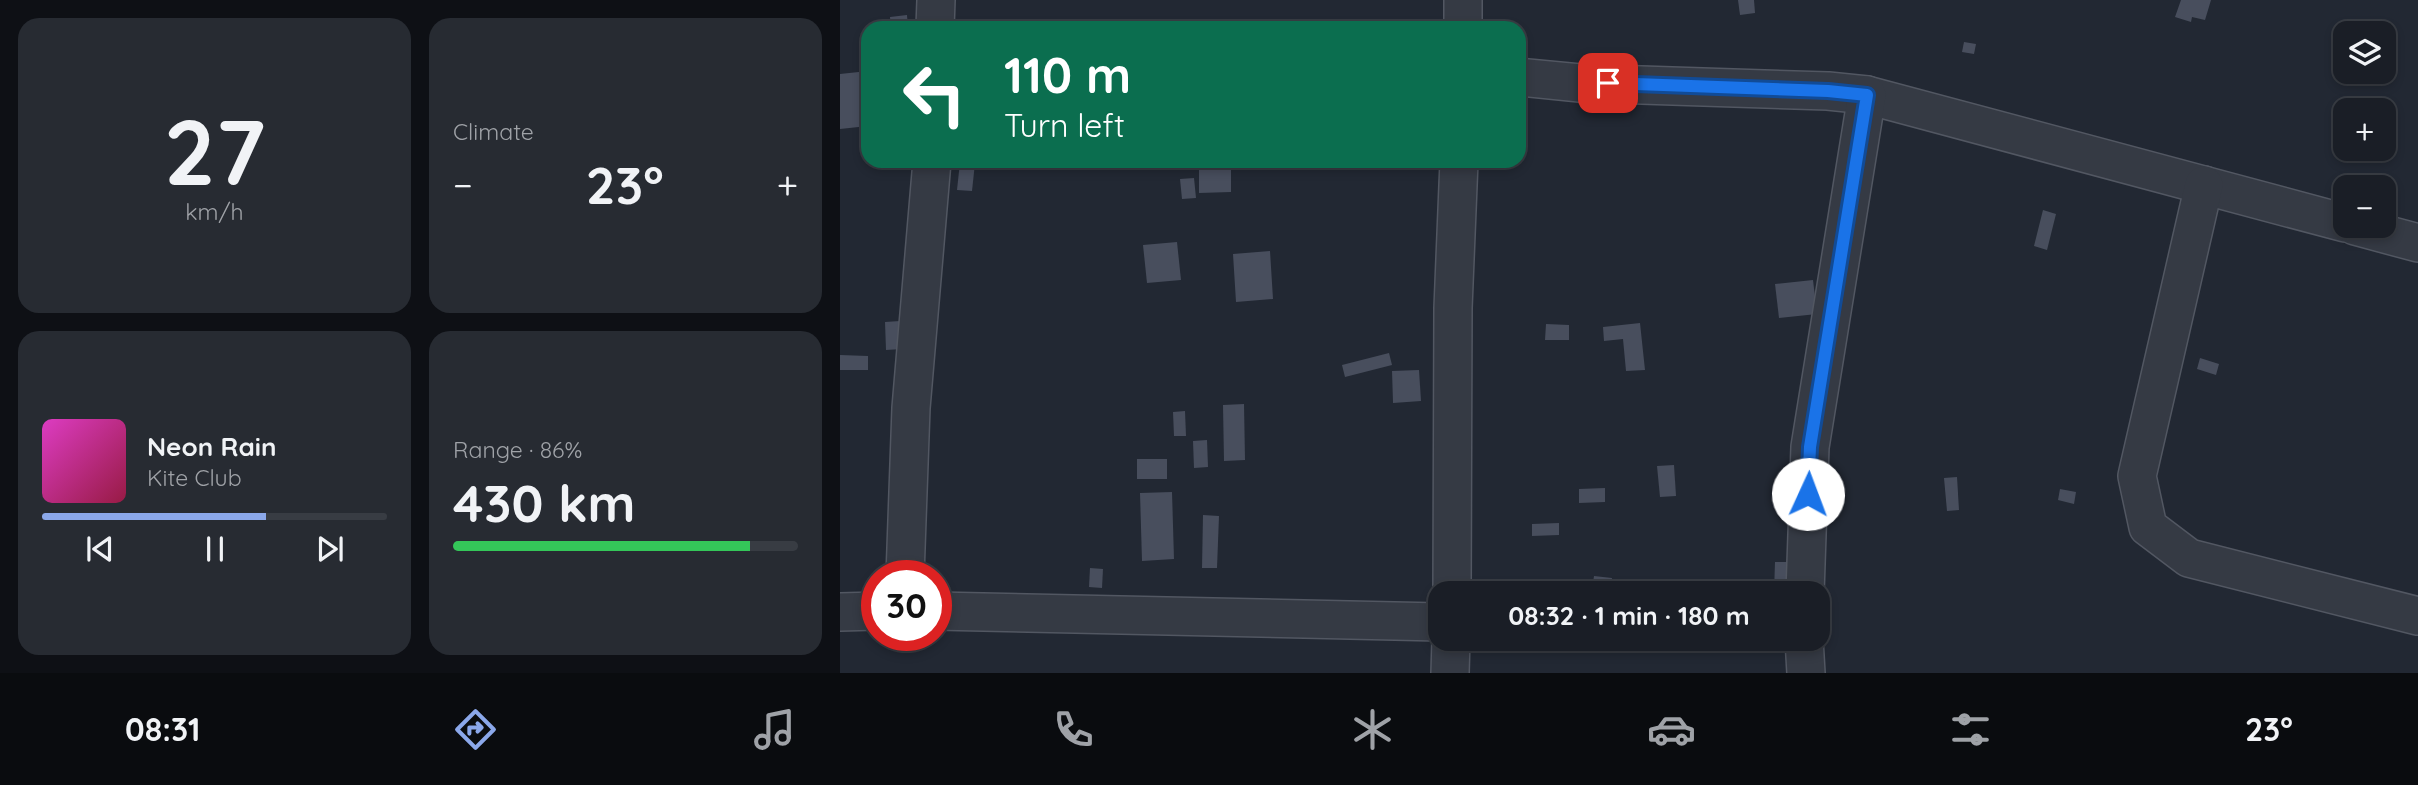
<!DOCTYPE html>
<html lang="en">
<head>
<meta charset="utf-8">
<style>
  :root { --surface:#1a1e26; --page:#272b32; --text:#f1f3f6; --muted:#9fa2a7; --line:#383c43; --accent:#8ba8ea }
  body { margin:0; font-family:Quicksand,sans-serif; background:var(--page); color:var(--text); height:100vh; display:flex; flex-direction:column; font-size:26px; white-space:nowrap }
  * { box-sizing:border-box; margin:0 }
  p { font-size:23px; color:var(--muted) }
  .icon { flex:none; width:38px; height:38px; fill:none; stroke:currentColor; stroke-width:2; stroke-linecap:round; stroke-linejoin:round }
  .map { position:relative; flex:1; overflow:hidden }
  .drawer { display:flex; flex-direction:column; gap:18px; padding:18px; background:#0e1015; width:840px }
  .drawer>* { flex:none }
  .top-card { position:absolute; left:21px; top:21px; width:665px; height:147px; border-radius:21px; box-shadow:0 4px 10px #0003,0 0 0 2px var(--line); background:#0b6e4f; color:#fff; overflow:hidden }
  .tools { position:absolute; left:1493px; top:21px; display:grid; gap:14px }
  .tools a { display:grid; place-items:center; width:63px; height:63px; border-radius:14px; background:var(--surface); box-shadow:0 4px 10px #0003,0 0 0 2px var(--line); font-size:35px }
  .speed { position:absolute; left:21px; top:560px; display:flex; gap:14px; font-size:35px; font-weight:700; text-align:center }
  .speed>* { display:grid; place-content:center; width:91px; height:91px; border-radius:50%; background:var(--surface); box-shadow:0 4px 10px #0003,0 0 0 2px var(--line); line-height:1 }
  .speed .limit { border:10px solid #d22; background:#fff; color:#111 }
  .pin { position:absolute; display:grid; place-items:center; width:60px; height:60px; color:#fff; margin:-30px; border-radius:14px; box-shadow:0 4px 10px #0006 }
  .me { position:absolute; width:77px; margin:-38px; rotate:2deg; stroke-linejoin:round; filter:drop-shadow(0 0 5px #0008) }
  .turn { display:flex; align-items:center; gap:24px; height:147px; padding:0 28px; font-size:32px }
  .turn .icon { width:91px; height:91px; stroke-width:2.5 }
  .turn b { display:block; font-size:49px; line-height:60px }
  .big { font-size:52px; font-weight:700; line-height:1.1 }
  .drawer .widget { flex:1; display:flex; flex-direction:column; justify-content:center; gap:10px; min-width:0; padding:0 24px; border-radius:21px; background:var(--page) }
  .drawer .dial { align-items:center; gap:0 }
  .dial b { font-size:91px; line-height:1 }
  .song { display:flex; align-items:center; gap:21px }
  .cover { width:84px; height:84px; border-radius:10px; background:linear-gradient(135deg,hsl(310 70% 55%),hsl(340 70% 35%)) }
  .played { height:7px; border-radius:4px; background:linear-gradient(90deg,var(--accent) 65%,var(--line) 65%) }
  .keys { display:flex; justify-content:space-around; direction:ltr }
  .heat { display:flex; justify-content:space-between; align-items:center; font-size:38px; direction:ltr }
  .charge { height:10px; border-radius:5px; background:linear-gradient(90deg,#34c759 86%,var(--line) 0) }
  .drawer .tiles { flex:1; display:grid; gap:18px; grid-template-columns:repeat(2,1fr) }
  .trip { position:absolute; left:588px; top:581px; width:402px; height:70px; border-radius:21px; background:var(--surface); box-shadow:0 4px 10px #0003,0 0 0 2px var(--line); font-weight:700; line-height:70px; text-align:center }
  .tabs { display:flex; height:112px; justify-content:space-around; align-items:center; background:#0a0c0f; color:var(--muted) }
  .tabs .icon { width:49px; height:49px }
  .tabs .on { color:var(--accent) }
  .tabs b { font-size:32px; color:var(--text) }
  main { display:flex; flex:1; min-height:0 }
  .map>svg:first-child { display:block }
  .building { fill:#484e5d }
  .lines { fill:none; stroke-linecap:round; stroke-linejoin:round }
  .minor-casing { stroke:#525762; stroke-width:40 }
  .minor { stroke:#353a44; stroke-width:37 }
  .route-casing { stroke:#114b97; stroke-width:18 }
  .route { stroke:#1a73e8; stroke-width:12 }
</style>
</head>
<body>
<main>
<section class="drawer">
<div class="tiles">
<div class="widget dial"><b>27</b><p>km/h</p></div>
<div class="widget"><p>Climate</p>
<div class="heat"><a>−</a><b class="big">23°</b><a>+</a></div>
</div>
<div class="widget">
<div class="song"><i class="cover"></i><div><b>Neon Rain</b><p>Kite Club</p></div></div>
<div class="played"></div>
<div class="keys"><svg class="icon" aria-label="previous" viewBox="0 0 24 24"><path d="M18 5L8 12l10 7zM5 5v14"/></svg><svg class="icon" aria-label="pause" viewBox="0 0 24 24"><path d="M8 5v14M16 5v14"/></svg><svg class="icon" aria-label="next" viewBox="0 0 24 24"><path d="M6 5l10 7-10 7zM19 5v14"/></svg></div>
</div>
<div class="widget"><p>Range · 86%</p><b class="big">430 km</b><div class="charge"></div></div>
</div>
</section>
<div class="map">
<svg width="1578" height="673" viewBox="0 0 1578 673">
  <rect width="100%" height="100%" fill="#222833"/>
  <g class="building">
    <polygon points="898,0 914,0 915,13 900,15"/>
    <polygon points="1341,0 1371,0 1365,20 1352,17 1351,22 1335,17"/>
    <polygon points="67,15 68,28 51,28 50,17"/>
    <polygon points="1124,42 1136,44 1134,54 1122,52"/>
    <polygon points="28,71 28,126 0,129 0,74"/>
    <polygon points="359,161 391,161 391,192 359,193"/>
    <polygon points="120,162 135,163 132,191 117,190"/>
    <polygon points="354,178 356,198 342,199 340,179"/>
    <polygon points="1203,210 1216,214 1207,250 1194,246"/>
    <polygon points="337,242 341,280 307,283 303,245"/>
    <polygon points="430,251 433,299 396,302 393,254"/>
    <polygon points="973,280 977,314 939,318 935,284"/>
    <polygon points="60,321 62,349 46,350 45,322"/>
    <polygon points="800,323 805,370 786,371 783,339 764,341 763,327"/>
    <polygon points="706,324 729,325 729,340 705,340"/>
    <polygon points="549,353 552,365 505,377 502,365"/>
    <polygon points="0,355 28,356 28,370 0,370"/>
    <polygon points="1360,358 1379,364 1376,375 1357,369"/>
    <polygon points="579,370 581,401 553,403 552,371"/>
    <polygon points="404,404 405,460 384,461 383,405"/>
    <polygon points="345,411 346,436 334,436 333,412"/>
    <polygon points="367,440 368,467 354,468 353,441"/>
    <rect x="297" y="459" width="30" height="20"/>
    <polygon points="834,465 836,496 820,497 817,466"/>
    <polygon points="1117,477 1119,510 1107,511 1104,478"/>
    <polygon points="765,488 765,502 739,503 739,489"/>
    <polygon points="1220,489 1236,492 1234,504 1218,500"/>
    <polygon points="332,492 334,559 302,561 300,493"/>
    <polygon points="363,515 379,516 377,568 362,568"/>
    <polygon points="719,523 719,535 692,536 692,524"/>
    <polygon points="935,562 952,562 951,593 934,593"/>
    <polygon points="250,568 263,569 262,588 249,587"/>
    <polygon points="754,576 772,578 770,592 752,589"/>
  </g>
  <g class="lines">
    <g class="minor-casing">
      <g id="minor">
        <polyline points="95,28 96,0"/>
        <polyline points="623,28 623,0"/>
        <polyline points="679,77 740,83 988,91 1027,95 1505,223"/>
        <polyline points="1364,185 1297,476 1308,527 1349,558 1578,616"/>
        <polyline points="1515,226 1578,243"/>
        <polyline points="65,576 71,408 92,161"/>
        <polyline points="612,593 613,308 619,161"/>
        <polyline points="965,593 970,447 1027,95"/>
        <polyline points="96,611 600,622"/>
        <polyline points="0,612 37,611"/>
        <polyline points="964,639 966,673"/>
        <polyline points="610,673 611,639"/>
      </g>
    </g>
    <use href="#minor" class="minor"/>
  </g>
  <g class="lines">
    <g class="route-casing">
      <polyline id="route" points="768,83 988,91 1027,95 970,447 968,494"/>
    </g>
    <use href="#route" class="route"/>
  </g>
</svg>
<div class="tools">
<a><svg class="icon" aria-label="layers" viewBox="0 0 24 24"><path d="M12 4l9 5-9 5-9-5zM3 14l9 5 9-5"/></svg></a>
<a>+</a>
<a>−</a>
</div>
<div class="speed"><div class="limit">30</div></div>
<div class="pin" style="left:768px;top:83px;background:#d93025"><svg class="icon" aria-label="arrive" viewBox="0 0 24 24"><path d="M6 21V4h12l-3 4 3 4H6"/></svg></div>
<svg class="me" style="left:968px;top:494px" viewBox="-20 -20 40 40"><circle r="19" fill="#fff"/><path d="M0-13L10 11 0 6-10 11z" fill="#1a73e8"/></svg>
<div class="trip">08:32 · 1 min · 180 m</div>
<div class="top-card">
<div class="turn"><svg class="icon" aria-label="left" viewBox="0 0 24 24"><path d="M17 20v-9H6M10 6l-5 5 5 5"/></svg><div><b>110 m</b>Turn left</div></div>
</div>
</div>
</main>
<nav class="tabs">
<b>08:31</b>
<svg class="icon on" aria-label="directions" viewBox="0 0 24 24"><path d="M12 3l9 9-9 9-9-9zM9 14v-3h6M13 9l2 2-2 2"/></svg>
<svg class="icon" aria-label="music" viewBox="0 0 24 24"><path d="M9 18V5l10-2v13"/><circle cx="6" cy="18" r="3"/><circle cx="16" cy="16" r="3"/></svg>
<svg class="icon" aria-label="phone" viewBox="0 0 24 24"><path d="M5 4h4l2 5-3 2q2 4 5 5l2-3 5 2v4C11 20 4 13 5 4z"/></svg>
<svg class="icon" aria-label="climate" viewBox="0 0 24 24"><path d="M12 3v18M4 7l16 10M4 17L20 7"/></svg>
<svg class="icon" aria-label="car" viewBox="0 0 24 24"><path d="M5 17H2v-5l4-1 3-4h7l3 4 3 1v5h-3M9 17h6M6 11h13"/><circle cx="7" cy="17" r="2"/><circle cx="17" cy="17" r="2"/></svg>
<svg class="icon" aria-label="filters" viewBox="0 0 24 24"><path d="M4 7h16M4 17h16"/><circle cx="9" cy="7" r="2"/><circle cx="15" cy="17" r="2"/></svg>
<b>23°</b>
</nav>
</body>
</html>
